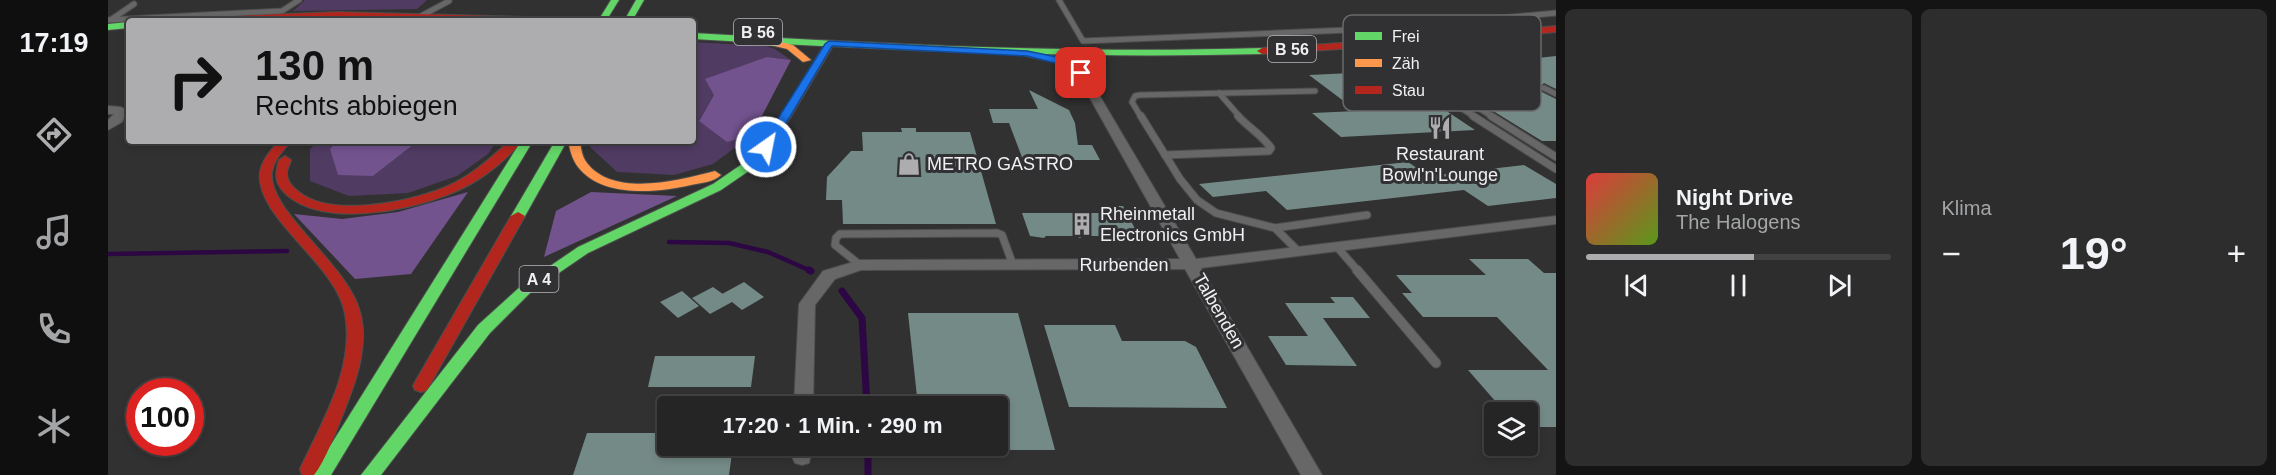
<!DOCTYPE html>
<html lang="de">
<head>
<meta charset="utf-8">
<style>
  :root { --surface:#252525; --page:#2d2d2d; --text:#f1f3f6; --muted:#a3a5a7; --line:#424242; --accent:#adacae }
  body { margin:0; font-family:Arial,sans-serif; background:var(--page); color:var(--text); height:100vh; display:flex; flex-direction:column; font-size:22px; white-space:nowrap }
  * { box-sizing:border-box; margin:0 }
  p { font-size:20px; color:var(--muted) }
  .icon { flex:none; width:33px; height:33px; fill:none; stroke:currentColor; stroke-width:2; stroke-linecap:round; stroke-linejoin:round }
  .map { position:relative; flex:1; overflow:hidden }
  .drawer { display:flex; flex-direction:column; gap:9px; padding:9px; background:#141414; width:720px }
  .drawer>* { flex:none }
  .guide { position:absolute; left:18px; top:18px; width:570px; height:126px; border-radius:6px; box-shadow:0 3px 9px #0003,0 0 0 2px var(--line); background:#adacae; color:#111; overflow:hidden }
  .controls { position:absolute; left:1376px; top:402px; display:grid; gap:12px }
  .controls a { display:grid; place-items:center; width:54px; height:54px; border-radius:6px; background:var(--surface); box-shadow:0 3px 9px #0003,0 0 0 2px var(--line); font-size:30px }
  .speed { position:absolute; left:18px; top:378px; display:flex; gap:12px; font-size:30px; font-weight:700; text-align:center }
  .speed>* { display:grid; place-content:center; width:78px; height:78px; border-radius:50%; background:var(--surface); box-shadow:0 3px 9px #0003,0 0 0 2px var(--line); line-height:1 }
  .speed .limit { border:9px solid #d22; background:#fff; color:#111 }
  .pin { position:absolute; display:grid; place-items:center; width:51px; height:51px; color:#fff; margin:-26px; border-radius:12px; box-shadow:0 3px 9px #0006 }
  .me { position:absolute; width:66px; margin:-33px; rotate:33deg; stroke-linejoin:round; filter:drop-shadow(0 0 4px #0008) }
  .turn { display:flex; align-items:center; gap:21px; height:126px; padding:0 30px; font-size:27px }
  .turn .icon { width:78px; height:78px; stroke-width:2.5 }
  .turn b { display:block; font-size:42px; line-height:51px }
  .big { font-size:45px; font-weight:700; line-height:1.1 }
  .drawer .tile { flex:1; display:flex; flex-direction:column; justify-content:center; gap:9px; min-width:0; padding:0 21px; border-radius:9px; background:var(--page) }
  .song { display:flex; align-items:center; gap:18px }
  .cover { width:72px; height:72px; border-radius:9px; background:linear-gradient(135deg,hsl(0 70% 55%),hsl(90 70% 35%)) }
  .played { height:6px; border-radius:3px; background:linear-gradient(90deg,var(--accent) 55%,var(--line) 55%) }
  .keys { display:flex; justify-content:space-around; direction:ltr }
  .heat { display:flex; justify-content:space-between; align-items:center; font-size:33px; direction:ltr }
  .drawer .tiles { flex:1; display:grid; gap:9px; grid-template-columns:repeat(2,1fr) }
  .trip { position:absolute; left:549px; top:396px; width:351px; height:60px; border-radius:6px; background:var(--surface); box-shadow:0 3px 9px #0003,0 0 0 2px var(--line); font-weight:700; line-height:60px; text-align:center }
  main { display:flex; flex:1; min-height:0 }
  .menu { display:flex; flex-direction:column; width:108px; justify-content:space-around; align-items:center; background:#0f0f0f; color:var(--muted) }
  .menu .icon { width:42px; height:42px }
  .menu .current { color:var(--accent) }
  .menu b { font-size:27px; color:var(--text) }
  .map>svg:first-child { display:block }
  .green { fill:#503b62 }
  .forest { fill:#73538e }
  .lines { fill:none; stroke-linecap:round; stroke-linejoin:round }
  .stream-far1 { stroke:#2c0743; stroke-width:4.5 }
  .stream { stroke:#2c0743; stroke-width:7 }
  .building { fill:#748a86 }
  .lane-far2-casing { stroke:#4d4d4d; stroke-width:7 }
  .lane-far1-casing { stroke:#4d4d4d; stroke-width:9 }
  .lane-casing { stroke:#4d4d4d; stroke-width:11 }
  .street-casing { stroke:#4d4d4d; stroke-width:2 }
  .fast-casing { stroke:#4d4d4d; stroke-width:2 }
  .slow-casing { stroke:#4d4d4d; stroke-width:2 }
  .jam-casing { stroke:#4d4d4d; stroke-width:2 }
  .lane-far2 { stroke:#676767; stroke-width:5 }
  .lane-far1 { stroke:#676767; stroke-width:7 }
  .lane { stroke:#676767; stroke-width:9 }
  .street { fill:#676767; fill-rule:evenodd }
  .fast { fill:#63d668; fill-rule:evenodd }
  .slow { fill:#ff974d; fill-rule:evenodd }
  .jam { fill:#b3261e; fill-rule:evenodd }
  .path-bridge { stroke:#6b6b6c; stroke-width:2; stroke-dasharray:2 3; stroke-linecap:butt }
  .route { fill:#1a73e8; stroke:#114b97; stroke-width:1.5 }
  .labels { text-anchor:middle; stroke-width:6; stroke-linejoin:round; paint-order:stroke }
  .shield { fill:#313032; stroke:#b7b6b8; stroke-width:1.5 }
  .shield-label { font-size:16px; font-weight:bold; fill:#f0eff1 }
  .poi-label { font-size:18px; fill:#f0eff1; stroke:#313032; text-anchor:start }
  .street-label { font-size:18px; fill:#f0eff1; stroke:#313032 }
  .key { fill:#313032; stroke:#6a696b; stroke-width:1.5 }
  .key-label { font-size:16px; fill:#f0eff1 }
</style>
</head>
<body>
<main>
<nav class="menu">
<b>17:19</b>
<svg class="icon current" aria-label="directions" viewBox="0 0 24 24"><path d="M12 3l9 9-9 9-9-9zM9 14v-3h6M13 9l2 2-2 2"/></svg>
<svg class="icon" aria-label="music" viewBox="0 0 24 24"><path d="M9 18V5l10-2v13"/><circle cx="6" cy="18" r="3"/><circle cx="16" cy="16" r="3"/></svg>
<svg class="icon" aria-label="phone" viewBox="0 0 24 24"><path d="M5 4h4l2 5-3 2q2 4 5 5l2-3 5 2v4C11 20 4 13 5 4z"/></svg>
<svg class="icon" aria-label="climate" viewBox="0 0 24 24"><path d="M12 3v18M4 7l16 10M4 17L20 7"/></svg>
</nav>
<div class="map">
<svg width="1448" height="475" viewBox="0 0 1448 475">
  <rect width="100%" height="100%" fill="#313131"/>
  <g class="green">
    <polygon points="197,0 319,0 309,9 185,11"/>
    <polygon points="585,42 658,46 667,49 683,60 659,57 606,95 591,120 619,141 644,135 605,164 566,175 509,172 482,147 484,141 585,141"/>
    <polygon points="211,141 229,141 222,149 265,176 310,141 389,141 380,154 349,176 300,193 241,196 202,181 202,149"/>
  </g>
  <g class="forest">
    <polygon points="659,57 683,60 644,135 619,142 591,121 606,95 597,79"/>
    <polygon points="229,141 310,141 265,176 230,175 222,149"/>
    <polygon points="360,192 303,274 247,279 186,214 234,219 290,212"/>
    <polygon points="483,192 569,196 436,257 448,211"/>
  </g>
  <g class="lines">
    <g class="stream-far1">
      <polyline points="561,242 621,243 660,252 703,271"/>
      <polyline points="0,254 179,251"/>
    </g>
    <g class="stream">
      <polyline points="701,270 703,271"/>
      <polyline points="734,291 754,318 759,406"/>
      <polyline points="760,446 760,475"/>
    </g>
  </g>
  <g class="building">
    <polygon points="1448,56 1448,89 1436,83 1431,88 1434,92 1448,99 1448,141 1434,141 1348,88 1337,84 1333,90 1303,70 1315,70 1312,68 1416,63 1411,60"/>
    <polygon points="1286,71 1328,98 1325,102 1367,130 1233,137 1204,113 1249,111 1201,75"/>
    <polygon points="921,90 961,110 967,123 970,145 984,145 992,160 915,160 901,123 885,123 881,109 930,109"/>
    <polygon points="793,128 808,128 808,132 862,132 888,224 735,224 734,200 718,200 719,177 743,151 755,151 754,132 794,132"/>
    <polygon points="1300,162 1321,176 1416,165 1448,184 1448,198 1380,206 1356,190 1179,210 1158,191 1105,197 1091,184"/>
    <polygon points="994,206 1015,206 1034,242 1005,242 1001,236 975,236 972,238 968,236 938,236 936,238 922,236 914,213 998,213"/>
    <polygon points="1361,259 1420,259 1436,273 1448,273 1448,427 1419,427 1419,412 1409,412 1400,402 1388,402 1360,370 1440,370 1389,317 1315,317 1294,293 1304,293 1288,275 1378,275"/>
    <polygon points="636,282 656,297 634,310 624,302 602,314 584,298 605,287 619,297 614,294"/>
    <polygon points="574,291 591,306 570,318 552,302"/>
    <polygon points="1222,297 1245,297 1262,318 1215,318 1249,366 1178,365 1160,336 1200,336 1177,303 1227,303"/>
    <polygon points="800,313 910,313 947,450 890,450 890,406 810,406"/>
    <polygon points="936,325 1007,325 1014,341 1077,341 1088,347 1119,408 961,407"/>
    <polygon points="547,356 647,356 643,387 540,387"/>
    <polygon points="479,433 560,433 560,446 625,446 621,475 465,475"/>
  </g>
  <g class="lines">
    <g class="lane-far2-casing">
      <g id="lane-far2">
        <polyline points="951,0 975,41 1289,28 1448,13"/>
        <polyline points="313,16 341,1"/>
        <polyline points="4,19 26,4"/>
        <polyline points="0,20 174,11 191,0"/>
        <polyline points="1284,64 1367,117"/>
        <polyline points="1436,88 1448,94"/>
        <polyline points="1345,92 1385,117"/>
        <polyline points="1111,93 1132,117"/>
        <polyline points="1033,117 1024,102 1027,96 1032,95 1207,91"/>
      </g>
    </g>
    <g class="lane-far1-casing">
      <g id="lane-far1">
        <polyline points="1033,116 1072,179 1089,200 1108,213 1167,228 1259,215"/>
        <polyline points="1365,116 1448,169"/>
        <polyline points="1383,116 1448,157"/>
        <path d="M1057,155L1161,151L1163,148C1154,135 1141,128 1130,116"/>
        <polyline points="1167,228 1190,251"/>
        <polyline points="1229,247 1250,271"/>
        <polyline points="752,265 727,245 728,238 732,234 889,233 894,235 905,265"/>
      </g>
    </g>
    <g class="lane-casing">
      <polyline id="lane" points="1249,270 1328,363"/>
    </g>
    <g class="street-casing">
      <g id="street">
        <polygon points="922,51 954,58 977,71 1088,259 1448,216 1448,224 1093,268 1214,475 1193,475 1077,269 753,270 727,279 707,305 705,406 686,406 691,304 715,271 752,260 1072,259 969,75 947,62 918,56 917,54"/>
        <polygon points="0,106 13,107 19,111 14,122 0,130 0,120 6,114 0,114"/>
        <polygon points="685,446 705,446 701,463 694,465 687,463 684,457"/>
      </g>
    </g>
    <g class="fast-casing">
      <g id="fast">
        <polygon points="503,0 511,0 498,21 490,21"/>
        <polygon points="528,0 536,0 524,21 516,21"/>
        <polygon points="21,22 21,28 0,30 0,24"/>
        <path d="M585,33C775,44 964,54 1154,48L1159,51L1154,54C964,59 775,50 585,39Z"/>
        <polygon points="674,120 679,123 648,166 613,190 480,253 423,292 382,333 273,475 253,475 370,325 413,286 470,247 605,184 640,160 670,121"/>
        <polygon points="413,141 425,141 223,475 204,475"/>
        <polygon points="447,141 459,141 417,216 415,219 405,219 403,216"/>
      </g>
    </g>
    <g class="slow-casing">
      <g id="slow">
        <polygon points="648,36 685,45 703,60 695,62 679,49 645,41 643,39"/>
        <path d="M460,141H472C473,148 474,157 479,163C506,198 572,180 607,171L613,175C606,182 593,183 583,185C549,193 494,198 470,167C464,159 462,150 460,141Z"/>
      </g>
    </g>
    <g class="jam-casing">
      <g id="jam">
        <polygon points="229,12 461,18 465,21 229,18 75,21 79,18"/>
        <polygon points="1448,26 1448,32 1327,43 1154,54 1149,51 1154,48 1327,37"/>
        <polygon points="718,42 726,44 679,123 678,125 670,125 669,123"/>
        <path d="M171,141H183C175,151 166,159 164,172C159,211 240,264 252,312C261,344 249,379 237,409C230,427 217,462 206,475H194L192,469C214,422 247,368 237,314C229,264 146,217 152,172C154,160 163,150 171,141Z"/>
        <path d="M401,141L413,142C394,165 367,185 339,195C298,211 218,227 180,196C167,185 166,176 171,160L177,156L183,160C182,164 179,169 179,173C179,182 185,187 191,192C222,217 294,203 330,190C358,180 380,161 401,141Z"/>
        <polygon points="410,212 417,216 319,390 313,392 307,390 305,386 307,382 403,216"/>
      </g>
    </g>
    <use href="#lane-far2" class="lane-far2"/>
    <use href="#lane-far1" class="lane-far1"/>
    <use href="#lane" class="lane"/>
    <use href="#street" class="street"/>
    <use href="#fast" class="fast"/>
    <use href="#slow" class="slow"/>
    <use href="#jam" class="jam"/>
    <polyline class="path-bridge" points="462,18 520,21"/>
  </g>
  <polygon class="route" points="721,41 919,51 954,58 978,73 969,75 947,63 919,56 724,46 664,147 662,149 654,149 652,147 717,44"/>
  <defs>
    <g id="restaurant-bare" transform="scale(1.8)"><path d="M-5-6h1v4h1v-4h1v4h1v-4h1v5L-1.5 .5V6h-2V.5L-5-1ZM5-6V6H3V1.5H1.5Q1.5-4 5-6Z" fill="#adacae" stroke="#313032" stroke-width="2.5" paint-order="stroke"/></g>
    <g id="shop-bare" transform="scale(1.8)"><path d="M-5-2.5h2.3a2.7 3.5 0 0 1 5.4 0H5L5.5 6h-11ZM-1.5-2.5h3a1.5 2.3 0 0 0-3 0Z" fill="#adacae" stroke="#313032" stroke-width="2.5" paint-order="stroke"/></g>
    <g id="building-bare" transform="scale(1.8)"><path d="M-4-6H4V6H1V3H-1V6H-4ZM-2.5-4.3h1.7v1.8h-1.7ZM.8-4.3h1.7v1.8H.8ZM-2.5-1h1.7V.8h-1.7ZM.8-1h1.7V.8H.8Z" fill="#adacae" stroke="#313032" stroke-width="2.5" paint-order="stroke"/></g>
  </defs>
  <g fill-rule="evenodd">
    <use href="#restaurant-bare" x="1332" y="128"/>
    <use href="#shop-bare" x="801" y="164"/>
    <use href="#building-bare" x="974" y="224"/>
  </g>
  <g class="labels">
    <g class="shield">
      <rect x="626" y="19" width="48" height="26" rx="4.5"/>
      <rect x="1160" y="36" width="48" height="26" rx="4.5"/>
      <rect x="411.5" y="266" width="39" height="26" rx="4.5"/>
    </g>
    <g class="shield-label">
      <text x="650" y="38">B 56</text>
      <text x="1184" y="55">B 56</text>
      <text x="431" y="285">A 4</text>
    </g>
    <g class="poi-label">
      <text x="1332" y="160" text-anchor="middle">Restaurant<tspan x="1332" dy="21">Bowl'n'Lounge</tspan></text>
      <text x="819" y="170">METRO GASTRO</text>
      <text x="992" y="220">Rheinmetall<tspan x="992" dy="21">Electronics GmbH</tspan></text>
    </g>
    <g class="street-label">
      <text x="1016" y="271">Rurbenden</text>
      <text transform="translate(1111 311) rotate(60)" y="6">Talbenden</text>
    </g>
  </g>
  <rect x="1235" y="15" width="198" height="96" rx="9" class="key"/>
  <rect x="1247" y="32" width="27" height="8" fill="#63d668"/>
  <rect x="1247" y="59" width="27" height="8" fill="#ff974d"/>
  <rect x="1247" y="86" width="27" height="8" fill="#b3261e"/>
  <g class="key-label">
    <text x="1284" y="42">Frei</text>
    <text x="1284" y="69">Zäh</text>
    <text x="1284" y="96">Stau</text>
  </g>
</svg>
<div class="controls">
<a><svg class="icon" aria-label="layers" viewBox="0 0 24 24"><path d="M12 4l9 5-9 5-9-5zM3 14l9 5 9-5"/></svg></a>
</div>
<div class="speed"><div class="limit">100</div></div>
<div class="pin" style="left:973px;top:73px;background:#d93025"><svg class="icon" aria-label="arrive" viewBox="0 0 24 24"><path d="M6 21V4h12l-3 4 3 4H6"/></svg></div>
<svg class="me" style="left:658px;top:147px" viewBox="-20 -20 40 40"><circle r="17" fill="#1a73e8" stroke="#fff" stroke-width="3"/><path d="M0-11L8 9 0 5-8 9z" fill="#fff"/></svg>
<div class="trip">17:20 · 1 Min. · 290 m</div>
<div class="guide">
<div class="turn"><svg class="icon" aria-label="right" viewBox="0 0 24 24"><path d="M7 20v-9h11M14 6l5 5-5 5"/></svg><div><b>130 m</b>Rechts abbiegen</div></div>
</div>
</div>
<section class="drawer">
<div class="tiles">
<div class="tile">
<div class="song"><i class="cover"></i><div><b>Night Drive</b><p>The Halogens</p></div></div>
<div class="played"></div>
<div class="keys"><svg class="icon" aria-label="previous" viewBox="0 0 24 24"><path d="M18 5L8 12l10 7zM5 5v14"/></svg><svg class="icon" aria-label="pause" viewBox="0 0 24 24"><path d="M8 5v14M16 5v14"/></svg><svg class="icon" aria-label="next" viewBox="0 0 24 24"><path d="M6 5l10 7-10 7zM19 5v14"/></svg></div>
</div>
<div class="tile"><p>Klima</p>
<div class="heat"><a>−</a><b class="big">19°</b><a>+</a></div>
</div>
</div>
</section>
</main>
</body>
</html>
